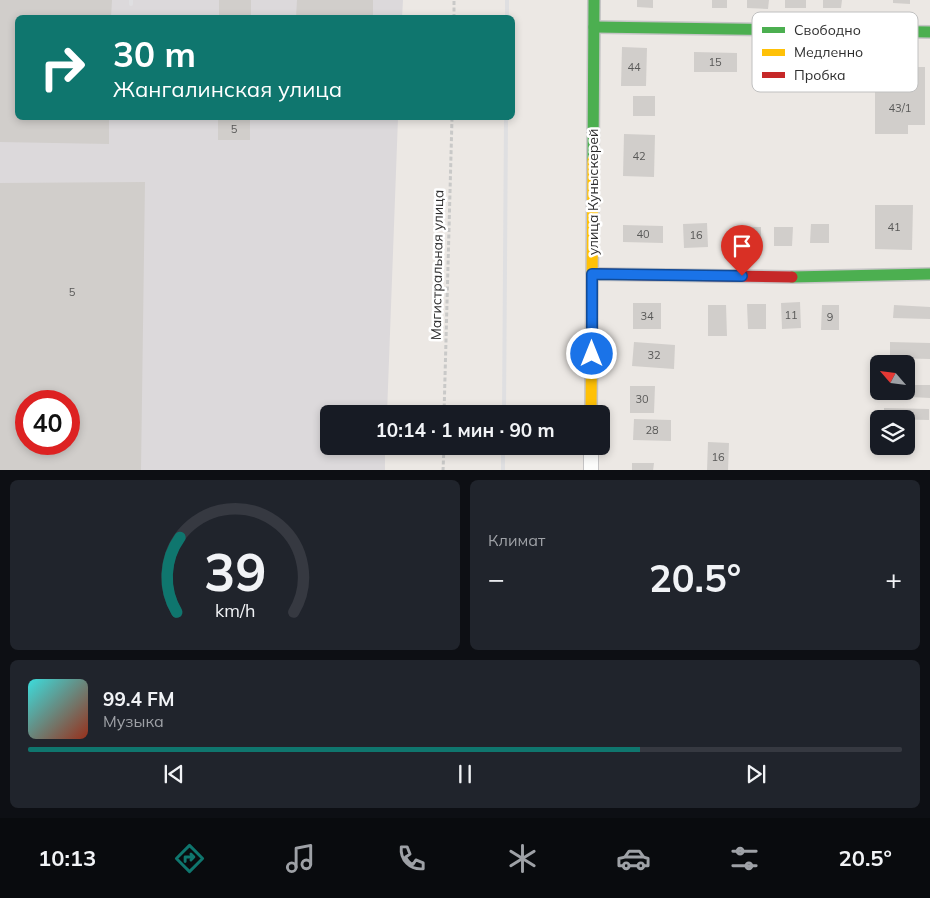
<!DOCTYPE html>
<html lang="ru">
<head>
<meta charset="utf-8">
<style>
  :root { --surface:#171b24; --page:#20242c; --text:#f1f3f6; --muted:#9ea1a6; --line:#363941; --accent:#0f766e }
  body { margin:0; font-family:Mulish,sans-serif; background:var(--page); color:var(--text); height:100vh; display:flex; flex-direction:column; font-size:19px; white-space:nowrap }
  * { box-sizing:border-box; margin:0 }
  p { font-size:16px; color:var(--muted) }
  .icon { flex:none; width:28px; height:28px; fill:none; stroke:currentColor; stroke-width:2; stroke-linecap:round; stroke-linejoin:round }
  .map { position:relative; height:470px; overflow:hidden }
  .side { display:flex; flex-direction:column; gap:10px; padding:10px; background:#0d0f14; flex:1 }
  .side>* { flex:none }
  .top-card { position:absolute; left:15px; top:15px; width:500px; height:105px; border-radius:8px; box-shadow:0 2px 8px #0003; background:#0f766e; color:#fff; overflow:hidden }
  .needle { width:32px; rotate:298deg }
  .tools { position:absolute; left:870px; top:355px; display:grid; gap:10px }
  .tools a { display:grid; place-items:center; width:45px; height:45px; border-radius:8px; background:var(--surface); box-shadow:0 2px 8px #0003; font-size:25px }
  .speed { position:absolute; left:15px; top:390px; display:flex; gap:10px; font-size:25px; font-weight:700; text-align:center }
  .speed>* { display:grid; place-content:center; width:65px; height:65px; border-radius:50%; background:var(--surface); box-shadow:0 2px 8px #0003; line-height:1 }
  .speed .limit { border:8px solid #d22; background:#fff; color:#111 }
  .pin { position:absolute; display:grid; place-items:center; width:42px; height:42px; color:#fff; margin:-51px -21px; border-radius:50% 50% 50% 0; rotate:-45deg; box-shadow:0 0 5px #0007 }
  .pin .icon { rotate:45deg }
  .me { position:absolute; width:55px; margin:-28px; rotate:0deg; stroke-linejoin:round; filter:drop-shadow(0 0 4px #0008) }
  .turn { display:flex; align-items:center; gap:18px; height:105px; padding:0 15px; font-size:22px }
  .turn .icon { width:65px; height:65px; stroke-width:2.5 }
  .turn b { display:block; font-size:35px; line-height:42px }
  .big { font-size:38px; font-weight:700; line-height:1.1 }
  .side .widget { flex:1; display:flex; flex-direction:column; justify-content:center; gap:8px; min-width:0; padding:0 18px; border-radius:8px; background:var(--page) }
  .side .dial { align-items:center; gap:0 }
  .dial svg { height:130px; overflow:visible; fill:none; stroke:var(--line); stroke-width:7; stroke-linecap:round; text-anchor:middle }
  .dial text { fill:var(--text); stroke:none }
  .song { display:flex; align-items:center; gap:15px }
  .cover { width:60px; height:60px; border-radius:8px; background:linear-gradient(135deg,hsl(180 70% 55%),hsl(10 70% 35%)) }
  .played { height:5px; border-radius:2px; background:linear-gradient(90deg,var(--accent) 70%,var(--line) 70%) }
  .keys { display:flex; justify-content:space-around; direction:ltr }
  .heat { display:flex; justify-content:space-between; align-items:center; font-size:28px; direction:ltr }
  .side .tiles { flex:1; display:grid; gap:10px; grid-template-columns:1fr 1fr }
  .widget:last-child { grid-column:span 2 }
  .trip { position:absolute; left:320px; top:405px; width:290px; height:50px; border-radius:8px; background:var(--surface); box-shadow:0 2px 8px #0003; font-weight:700; line-height:50px; text-align:center }
  .menu { display:flex; height:80px; justify-content:space-around; align-items:center; background:#090b0e; color:var(--muted) }
  .menu .icon { width:35px; height:35px }
  .menu .active { color:var(--accent) }
  .menu b { font-size:22px; color:var(--text) }
  .map>svg:first-child { display:block }
  .industrial { fill:#dcd9db; fill-rule:evenodd }
  .building { fill:#d1cecb; fill-rule:evenodd }
  .lines { fill:none; stroke-linecap:round; stroke-linejoin:round }
  .street-casing { stroke:#c5c4c5; stroke-width:16 }
  .fast-casing { stroke:#c5c4c5; stroke-width:14 }
  .slow-casing { stroke:#c5c4c5; stroke-width:14 }
  .jam-casing { stroke:#c5c4c5; stroke-width:14 }
  .path { stroke:#c9c9c8; stroke-width:3; stroke-dasharray:4 2.5; stroke-linecap:butt }
  .street { stroke:#fcfcfb; stroke-width:14 }
  .fast { stroke:#4caf50; stroke-width:11 }
  .slow { stroke:#ffc107; stroke-width:11 }
  .jam { stroke:#c62828; stroke-width:11 }
  .rail { stroke:#dfdfe1; stroke-width:4 }
  .route-casing { stroke:#114b97; stroke-width:12 }
  .route { stroke:#1a73e8; stroke-width:9 }
  .labels { text-anchor:middle; stroke-width:5; stroke-linejoin:round; paint-order:stroke }
  .number-label { font-size:11px; fill:#585857 }
  .street-label { font-size:14px; fill:#2e2e2e; stroke:#fff }
  .key { fill:#fff; stroke:#c0c0c0; stroke-width:1 }
  .key-label { font-size:14px; fill:#2e2e2e }
</style>
</head>
<body>
<div class="map">
<svg width="930" height="471" viewBox="0 0 930 471">
  <rect width="100%" height="100%" fill="#ece8e4"/>
  <path class="industrial" d="M0,0H403L402,18H18V118H398L387,414H329V446H385V470H0ZM26,401H69V444H26Z"/>
  <g class="building">
    <polygon points="0,0 112,0 111,18 18,18 18,118 109,118 109,144 0,142"/>
    <rect x="219" y="0" width="32" height="18"/>
    <polygon points="297,0 373,0 373,18 296,18"/>
    <polygon points="637,0 653,0 653,8 637,7"/>
    <rect x="712" y="0" width="15" height="8"/>
    <polygon points="747,0 769,0 768,9 747,8"/>
    <rect x="785" y="0" width="21" height="8"/>
    <polygon points="823,0 842,0 841,8 823,8"/>
    <polygon points="893,0 910,0 910,4 893,3"/>
    <polygon points="622,47 647,48 646,86 621,86"/>
    <polygon points="694,52 737,53 737,72 694,72"/>
    <polygon points="841,57 909,58 909,67 925,67 925,125 908,125 908,134 875,134 875,91 841,91"/>
    <rect x="633" y="96" width="22" height="20"/>
    <rect x="218" y="118" width="32" height="22"/>
    <polygon points="624,134 655,135 654,177 623,176"/>
    <path d="M145,182L141,471H0V183ZM26,401H69V444H26Z"/>
    <polygon points="875,205 913,205 912,250 875,249"/>
    <polygon points="707,223 708,247 684,248 683,224"/>
    <polygon points="811,224 829,224 829,243 810,243"/>
    <polygon points="623,225 663,226 663,243 623,242"/>
    <polygon points="736,227 761,227 761,250 737,251"/>
    <polygon points="774,227 793,227 792,246 774,246"/>
    <polygon points="800,302 801,328 782,329 781,303"/>
    <rect x="633" y="303" width="28" height="26"/>
    <polygon points="747,304 766,304 766,329 748,329"/>
    <polygon points="708,305 726,305 727,336 708,336"/>
    <polygon points="822,305 839,305 839,330 821,330"/>
    <polygon points="894,305 930,307 930,319 893,318"/>
    <polygon points="634,342 675,345 674,369 632,366"/>
    <polygon points="890,342 930,343 930,359 890,358"/>
    <polygon points="906,385 930,385 930,398 890,396 891,391 906,391"/>
    <polygon points="630,386 655,386 654,413 630,413"/>
    <polygon points="884,408 929,409 929,420 884,419"/>
    <polygon points="634,419 671,420 671,441 633,440"/>
    <polygon points="708,442 729,443 728,471 707,471"/>
    <polygon points="632,463 654,463 653,471 632,471"/>
  </g>
  <g class="lines">
    <g class="street-casing">
      <polyline id="street" points="591,471 591,446"/>
    </g>
    <g class="fast-casing">
      <g id="fast">
        <polyline points="594,27 930,32"/>
        <polyline points="593,160 594,0"/>
        <polyline points="792,277 930,274"/>
      </g>
    </g>
    <g class="slow-casing">
      <polyline id="slow" points="591,414 593,160"/>
    </g>
    <g class="jam-casing">
      <polyline id="jam" points="592,274 792,277"/>
    </g>
    <g class="path">
      <polyline points="454,18 454,0"/>
      <polyline points="444,414 452,118"/>
      <polyline points="443,471 444,446"/>
    </g>
    <use href="#street" class="street"/>
    <use href="#fast" class="fast"/>
    <use href="#slow" class="slow"/>
    <use href="#jam" class="jam"/>
    <g class="rail">
      <polyline points="131,4 131,0"/>
      <polyline points="507,18 507,0"/>
      <polyline points="504,414 506,118"/>
      <polyline points="503,471 503,446"/>
    </g>
  </g>
  <g class="lines">
    <g class="route-casing">
      <polyline id="route" points="592,354 592,274 742,276"/>
    </g>
    <use href="#route" class="route"/>
  </g>
  <g class="labels">
    <g class="number-label">
      <text x="715" y="66">15</text>
      <text x="634" y="71">44</text>
      <text x="900" y="112">43/1</text>
      <text x="234" y="133">5</text>
      <text x="639" y="160">42</text>
      <text x="894" y="231">41</text>
      <text x="643" y="238">40</text>
      <text x="696" y="239">16</text>
      <text x="72" y="296">5</text>
      <text x="791" y="319">11</text>
      <text x="647" y="320">34</text>
      <text x="830" y="321">9</text>
      <text x="654" y="359">32</text>
      <text x="642" y="403">30</text>
      <text x="652" y="434">28</text>
      <text x="718" y="461">16</text>
    </g>
    <g class="street-label">
      <text transform="translate(593 192) rotate(-90)" y="5">улица Куныскерей</text>
      <text transform="translate(437 265) rotate(-89)" y="5">Магистральная улица</text>
    </g>
  </g>
  <rect x="752" y="12" width="166" height="80" rx="8" class="key"/>
  <rect x="762" y="27" width="23" height="6" fill="#4caf50"/>
  <rect x="762" y="49" width="23" height="7" fill="#ffc107"/>
  <rect x="762" y="72" width="23" height="6" fill="#c62828"/>
  <g class="key-label">
    <text x="794" y="35">Свободно</text>
    <text x="794" y="57">Медленно</text>
    <text x="794" y="80">Пробка</text>
  </g>
</svg>
<div class="tools">
<a><svg class="needle" viewBox="-14 -14 28 28"><path d="M0-13l5 13h-10z" fill="#e53935"/><path d="M0 13l5-13h-10z" fill="#9ea1a6"/></svg></a>
<a><svg class="icon" aria-label="layers" viewBox="0 0 24 24"><path d="M12 4l9 5-9 5-9-5zM3 14l9 5 9-5"/></svg></a>
</div>
<div class="speed"><div class="limit">40</div></div>
<div class="pin" style="left:742px;top:276px;background:#d93025"><svg class="icon" aria-label="arrive" viewBox="0 0 24 24"><path d="M6 21V4h12l-3 4 3 4H6"/></svg></div>
<svg class="me" style="left:592px;top:354px" viewBox="-20 -20 40 40"><circle r="17" fill="#1a73e8" stroke="#fff" stroke-width="3"/><path d="M0-11L8 9 0 5-8 9z" fill="#fff"/></svg>
<div class="trip">10:14 · 1 мин · 90 m</div>
<div class="top-card">
<div class="turn"><svg class="icon" aria-label="right" viewBox="0 0 24 24"><path d="M7 20v-9h11M14 6l5 5-5 5"/></svg><div><b>30 m</b>Жангалинская улица</div></div>
</div>
</div>
<section class="side">
<div class="tiles">
<div class="widget dial"><svg viewBox="0 0 100 80">
<path d="M14 69A42 42 0 1 1 86 69"/>
<path d="M14 69A42 42 0 0 1 16 23" stroke="#0f766e"/>
<text x="50" y="56" font-size="32" font-weight="700">39</text>
<text x="50" y="72" font-size="11">km/h</text>
</svg></div>
<div class="widget"><p>Климат</p>
<div class="heat"><a>−</a><b class="big">20.5°</b><a>+</a></div>
</div>
<div class="widget">
<div class="song"><i class="cover"></i><div><b>99.4 FM</b><p>Музыка</p></div></div>
<div class="played"></div>
<div class="keys"><svg class="icon" aria-label="previous" viewBox="0 0 24 24"><path d="M18 5L8 12l10 7zM5 5v14"/></svg><svg class="icon" aria-label="pause" viewBox="0 0 24 24"><path d="M8 5v14M16 5v14"/></svg><svg class="icon" aria-label="next" viewBox="0 0 24 24"><path d="M6 5l10 7-10 7zM19 5v14"/></svg></div>
</div>
</div>
</section>
<nav class="menu">
<b>10:13</b>
<svg class="icon active" aria-label="directions" viewBox="0 0 24 24"><path d="M12 3l9 9-9 9-9-9zM9 14v-3h6M13 9l2 2-2 2"/></svg>
<svg class="icon" aria-label="music" viewBox="0 0 24 24"><path d="M9 18V5l10-2v13"/><circle cx="6" cy="18" r="3"/><circle cx="16" cy="16" r="3"/></svg>
<svg class="icon" aria-label="phone" viewBox="0 0 24 24"><path d="M5 4h4l2 5-3 2q2 4 5 5l2-3 5 2v4C11 20 4 13 5 4z"/></svg>
<svg class="icon" aria-label="climate" viewBox="0 0 24 24"><path d="M12 3v18M4 7l16 10M4 17L20 7"/></svg>
<svg class="icon" aria-label="car" viewBox="0 0 24 24"><path d="M5 17H2v-5l4-1 3-4h7l3 4 3 1v5h-3M9 17h6M6 11h13"/><circle cx="7" cy="17" r="2"/><circle cx="17" cy="17" r="2"/></svg>
<svg class="icon" aria-label="filters" viewBox="0 0 24 24"><path d="M4 7h16M4 17h16"/><circle cx="9" cy="7" r="2"/><circle cx="15" cy="17" r="2"/></svg>
<b>20.5°</b>
</nav>
</body>
</html>
